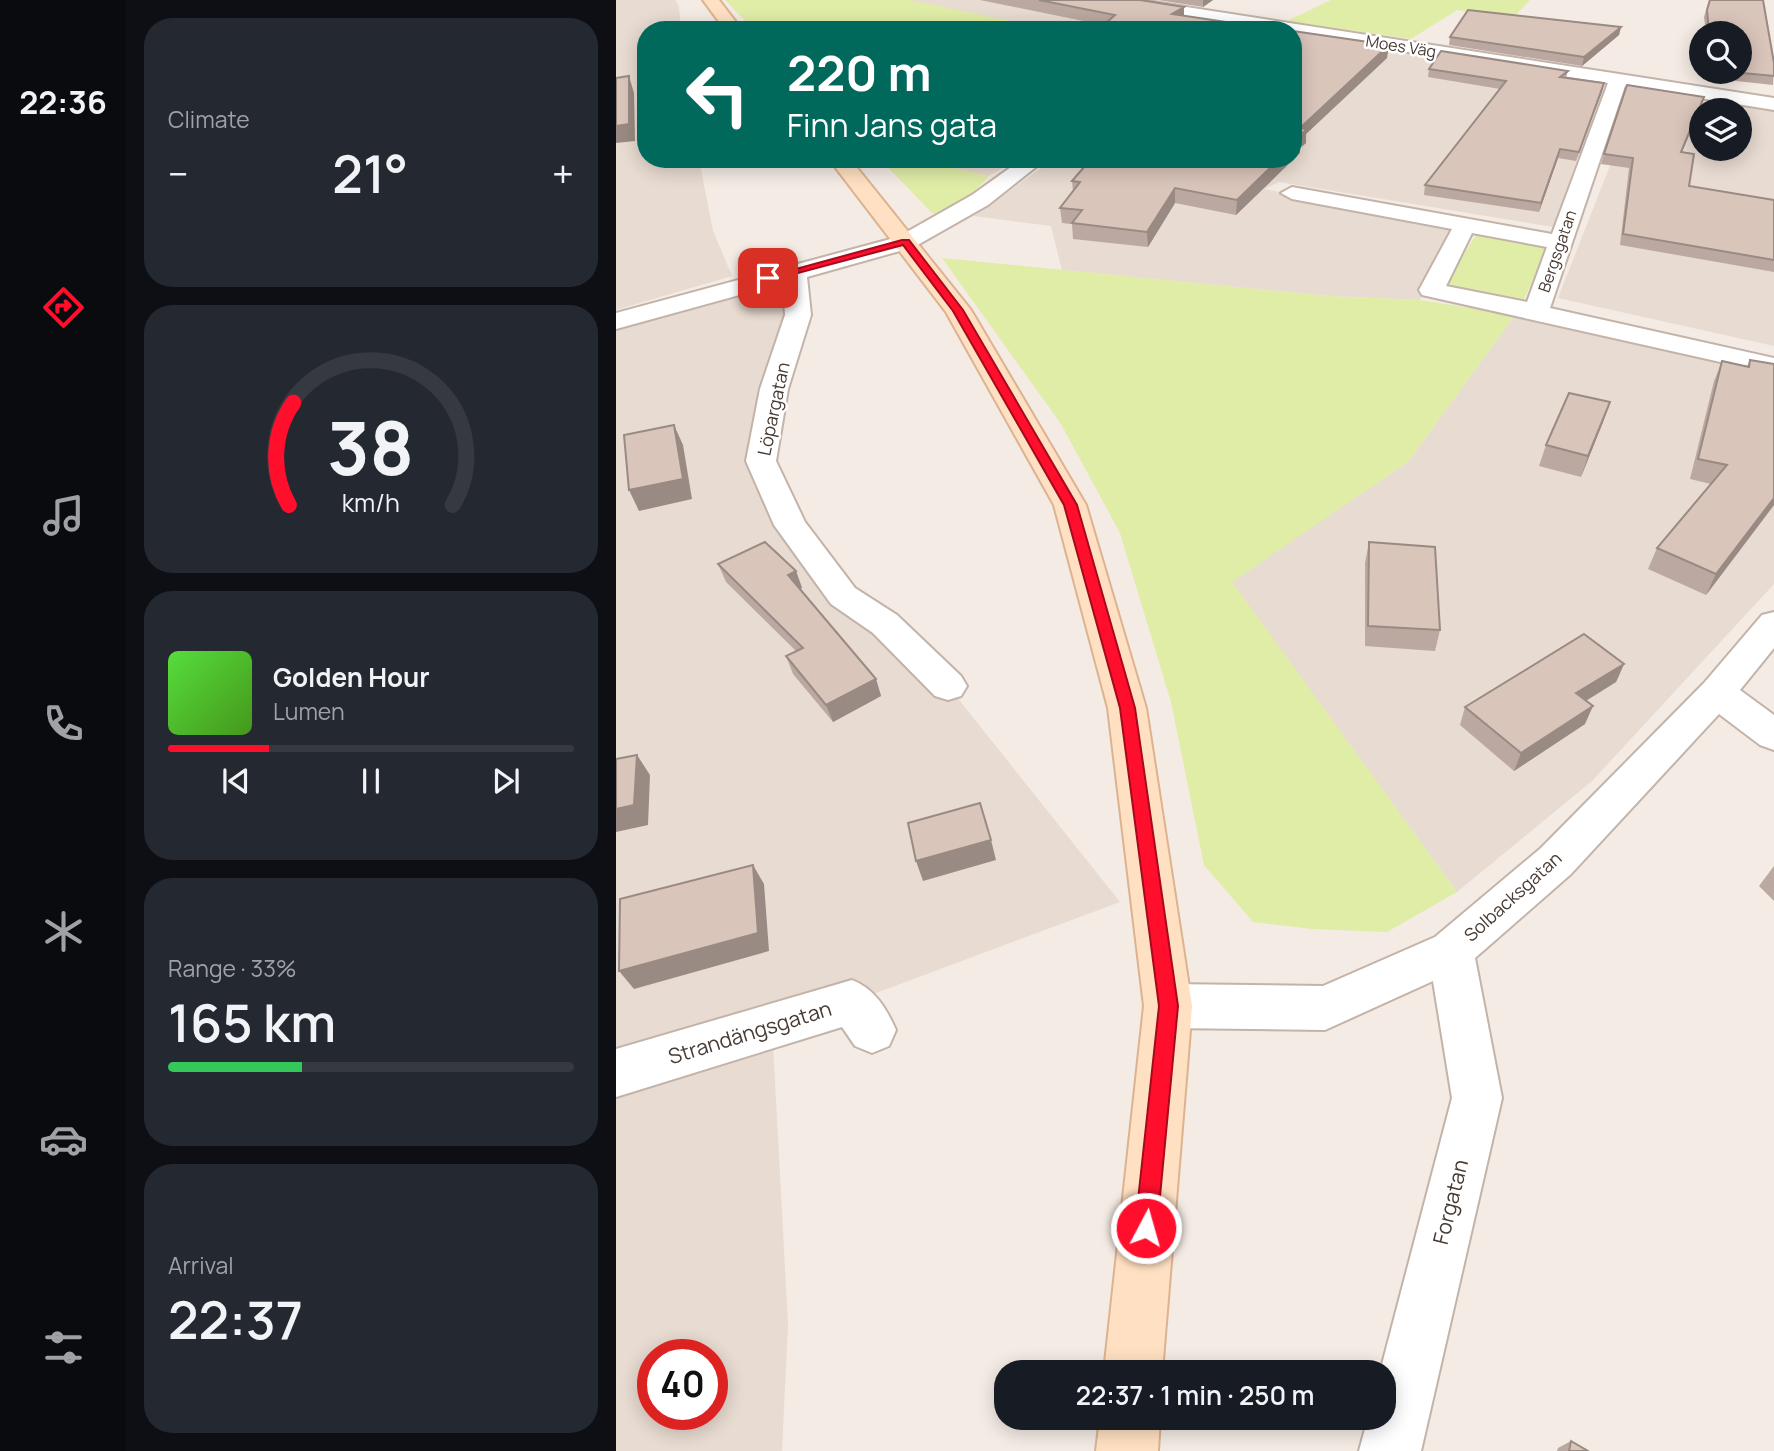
<!DOCTYPE html>
<html lang="en">
<head>
<meta charset="utf-8">
<style>
  :root { --surface:#171b24; --page:#242831; --text:#f1f3f6; --muted:#9ea1a6; --line:#363941; --accent:#ff0f2c }
  body { margin:0; font-family:Manrope,sans-serif; background:var(--page); color:var(--text); height:100vh; display:flex; flex-direction:column; font-size:26px; white-space:nowrap }
  * { box-sizing:border-box; margin:0 }
  p { font-size:23px; color:var(--muted) }
  .icon { flex:none; width:38px; height:38px; fill:none; stroke:currentColor; stroke-width:2; stroke-linecap:round; stroke-linejoin:round }
  .map { position:relative; flex:1; overflow:hidden }
  .drawer { display:flex; flex-direction:column; gap:18px; padding:18px; background:#0d0f14; width:490px }
  .drawer>* { flex:none }
  .hud { position:absolute; left:21px; top:21px; width:665px; height:147px; border-radius:28px; box-shadow:0 4px 18px #0003; background:#00695c; color:#fff; overflow:hidden }
  .controls { position:absolute; left:1073px; top:21px; display:grid; gap:14px }
  .controls a { display:grid; place-items:center; width:63px; height:63px; border-radius:50%; background:var(--surface); box-shadow:0 4px 18px #0003; font-size:35px }
  .speed { position:absolute; left:21px; top:1339px; display:flex; gap:14px; font-size:35px; font-weight:700; text-align:center }
  .speed>* { display:grid; place-content:center; width:91px; height:91px; border-radius:50%; background:var(--surface); box-shadow:0 4px 18px #0003; line-height:1 }
  .speed .limit { border:10px solid #d22; background:#fff; color:#111 }
  .pin { position:absolute; display:grid; place-items:center; width:60px; height:60px; color:#fff; margin:-30px; border-radius:14px; box-shadow:0 4px 10px #0006 }
  .me { position:absolute; width:77px; margin:-38px; rotate:6deg; stroke-linejoin:round; filter:drop-shadow(0 0 5px #0008) }
  .turn { display:flex; align-items:center; gap:24px; height:147px; padding:0 35px; font-size:32px }
  .turn .icon { width:91px; height:91px; stroke-width:2.5 }
  .turn b { display:block; font-size:49px; line-height:60px }
  .big { font-size:52px; font-weight:600; line-height:1.1 }
  .drawer .widget { flex:1; display:flex; flex-direction:column; justify-content:center; gap:10px; min-width:0; padding:0 24px; border-radius:28px; background:var(--page) }
  .drawer .dial { align-items:center; gap:0 }
  .dial svg { height:182px; overflow:visible; fill:none; stroke:var(--line); stroke-width:7; stroke-linecap:round; text-anchor:middle }
  .dial text { fill:var(--text); stroke:none }
  .song { display:flex; align-items:center; gap:21px }
  .cover { width:84px; height:84px; border-radius:10px; background:linear-gradient(135deg,hsl(110 70% 55%),hsl(100 70% 35%)) }
  .played { height:7px; border-radius:4px; background:linear-gradient(90deg,var(--accent) 25%,var(--line) 25%) }
  .keys { display:flex; justify-content:space-around; direction:ltr }
  .heat { display:flex; justify-content:space-between; align-items:center; font-size:38px; direction:ltr }
  .charge { height:10px; border-radius:5px; background:linear-gradient(90deg,#34c759 33%,var(--line) 0) }
  .trip { position:absolute; left:378px; top:1360px; width:402px; height:70px; border-radius:28px; background:var(--surface); box-shadow:0 4px 18px #0003; font-weight:600; line-height:70px; text-align:center }
  main { display:flex; flex:1; min-height:0 }
  .tab-bar { display:flex; flex-direction:column; width:126px; justify-content:space-around; align-items:center; background:#090b0e; color:var(--muted) }
  .tab-bar .icon { width:49px; height:49px }
  .tab-bar .selected { color:var(--accent) }
  .tab-bar b { font-size:32px; color:var(--text) }
  .map>svg:first-child { display:block }
  .residential { fill:#e8dbd1; fill-rule:evenodd }
  .green { fill:#e0eda7 }
  .lines { fill:none; stroke-linecap:round; stroke-linejoin:round }
  .street-casing { stroke:#c3b3a8; stroke-width:4 }
  .secondary-casing { stroke:#dcb390; stroke-width:4 }
  .street { fill:#fff; fill-rule:evenodd }
  .secondary { fill:#ffe0c2; fill-rule:evenodd }
  .wall { fill:#bba9a1 }
  .shaded-wall { fill:#998a83 }
  .building { fill:#dac5bb; stroke:#998a83; stroke-width:2 }
  .route { fill:#ff0f2c; stroke:#a60a1d; stroke-width:2 }
  .labels { text-anchor:middle; stroke-width:5; stroke-linejoin:round; paint-order:stroke }
  .far-street-label { font-size:16px; fill:#473a33; stroke:#fff }
  .street-label { font-size:18px; fill:#473a33; stroke:#fff }
  .near-street-label { font-size:21px; fill:#473a33; stroke:#fff }
</style>
</head>
<body>
<main>
<nav class="tab-bar">
<b>22:36</b>
<svg class="icon selected" aria-label="directions" viewBox="0 0 24 24"><path d="M12 3l9 9-9 9-9-9zM9 14v-3h6M13 9l2 2-2 2"/></svg>
<svg class="icon" aria-label="music" viewBox="0 0 24 24"><path d="M9 18V5l10-2v13"/><circle cx="6" cy="18" r="3"/><circle cx="16" cy="16" r="3"/></svg>
<svg class="icon" aria-label="phone" viewBox="0 0 24 24"><path d="M5 4h4l2 5-3 2q2 4 5 5l2-3 5 2v4C11 20 4 13 5 4z"/></svg>
<svg class="icon" aria-label="climate" viewBox="0 0 24 24"><path d="M12 3v18M4 7l16 10M4 17L20 7"/></svg>
<svg class="icon" aria-label="car" viewBox="0 0 24 24"><path d="M5 17H2v-5l4-1 3-4h7l3 4 3 1v5h-3M9 17h6M6 11h13"/><circle cx="7" cy="17" r="2"/><circle cx="17" cy="17" r="2"/></svg>
<svg class="icon" aria-label="filters" viewBox="0 0 24 24"><path d="M4 7h16M4 17h16"/><circle cx="9" cy="7" r="2"/><circle cx="15" cy="17" r="2"/></svg>
</nav>
<section class="drawer">
<div class="widget"><p>Climate</p>
<div class="heat"><a>−</a><b class="big">21°</b><a>+</a></div>
</div>
<div class="widget dial"><svg viewBox="0 0 100 80">
<path d="M14 69A42 42 0 1 1 86 69"/>
<path d="M14 69A42 42 0 0 1 16 24" stroke="#ff0f2c"/>
<text x="50" y="56" font-size="32" font-weight="700">38</text>
<text x="50" y="72" font-size="11">km/h</text>
</svg></div>
<div class="widget">
<div class="song"><i class="cover"></i><div><b>Golden Hour</b><p>Lumen</p></div></div>
<div class="played"></div>
<div class="keys"><svg class="icon" aria-label="previous" viewBox="0 0 24 24"><path d="M18 5L8 12l10 7zM5 5v14"/></svg><svg class="icon" aria-label="pause" viewBox="0 0 24 24"><path d="M8 5v14M16 5v14"/></svg><svg class="icon" aria-label="next" viewBox="0 0 24 24"><path d="M6 5l10 7-10 7zM19 5v14"/></svg></div>
</div>
<div class="widget"><p>Range · 33%</p><b class="big">165 km</b><div class="charge"></div></div>
<div class="widget"><p>Arrival</p><b class="big">22:37</b></div>
</section>
<div class="map">
<svg width="1158" height="1451" viewBox="0 0 1158 1451">
  <rect width="100%" height="100%" fill="#f4ebe4"/>
  <g class="residential">
    <polygon points="0,0 59,0 63,6 65,30 30,30 30,159 83,159 97,231 116,276 0,310"/>
    <polygon points="285,0 477,0 499,4 456,30 437,30"/>
    <polygon points="677,33 988,83 937,227 663,182 649,189 837,228 804,300 713,296 446,270 435,226 358,216 438,159 677,159"/>
    <path d="M1025,87L1158,107V346L942,298ZM1085,110H1124V149H1085Z"/>
    <polygon points="311,159 401,159 373,176 315,163"/>
    <polygon points="178,271 145,461 174,525 332,686 504,902 236,1002 0,1073 0,321"/>
    <polygon points="899,315 1158,376 1158,584 976,781 841,892 615,582 792,462"/>
    <path d="M157,1045L172,1324L166,1451H0V1092ZM37,1354H96V1414H37Z"/>
  </g>
  <g class="green">
    <polygon points="109,0 293,0 438,30 138,30"/>
    <polygon points="715,0 914,0 896,19 841,10 795,39 671,21"/>
    <polygon points="264,159 311,159 315,163 373,176 351,199 317,214"/>
    <polygon points="861,234 933,246 906,303 827,286"/>
    <polygon points="326,258 713,296 804,300 899,315 792,462 616,582 841,892 771,932 696,929 637,922 588,865 555,702 504,533 445,424"/>
  </g>
  <g class="lines">
    <g class="street-casing">
      <g id="street">
        <path d="M487,0H525L1158,98V110L1009,86L934,308L1158,358V374L806,295L803,290L836,229L676,199L665,193L676,187L936,234L992,83L677,34V30H654L495,5ZM856,233L931,247L911,302L830,286Z"/>
        <polygon points="406,159 430,159 372,205 298,247 191,277 195,315 172,389 160,461 189,522 239,588 281,615 345,676 351,686 345,696 332,700 319,696 257,633 215,604 158,525 130,461 144,389 169,315 167,283 0,329 0,313 282,237 356,195"/>
        <polygon points="1158,612 1158,648 1124,690 1158,715 1158,750 1144,745 1103,714 955,874 859,958 886,1098 805,1451 743,1451 752,1418 768,1418 768,1372 764,1372 836,1098 817,981 709,1030 552,1028 535,1022 528,1006 535,990 552,984 707,986 819,937 925,848 1088,683 1146,615"/>
        <path d="M236,980C259,989 270,1008 280,1030L273,1046L256,1053L239,1046L226,1027L0,1097V1049Z"/>
      </g>
    </g>
    <g class="secondary-casing">
      <g id="secondary">
        <polygon points="87,0 103,0 126,30 109,30"/>
        <polygon points="213,159 234,159 355,310 470,505 530,708 576,1006 546,1372 488,1372 528,1006 492,708 438,505 330,312"/>
        <polygon points="484,1418 544,1418 542,1451 480,1451"/>
      </g>
    </g>
    <use href="#street" class="street"/>
    <use href="#secondary" class="secondary"/>
  </g>
  <g class="wall">
    <polygon points="364,0 524,0 568,7 568,16 487,25"/>
    <polygon points="542,0 597,0 587,7"/>
    <polygon points="1093,0 1158,63 1157,85 1093,78 1092,72 1124,72 1124,33 1090,33 1088,17"/>
    <polygon points="1005,27 1003,35 966,66 833,45 834,37"/>
    <polygon points="677,31 771,58 690,134 690,143 684,148 684,153 620,215 559,203 532,247 457,239 456,224 446,223 444,208 457,191 456,181"/>
    <polygon points="813,69 952,71 950,78 988,83 960,161 942,158 923,212 808,195 809,185 884,89 812,77"/>
    <polygon points="1085,107 1066,152 1073,186 1158,200 1158,272 1004,245 1013,168 985,164 988,154"/>
    <polygon points="1134,360 1158,505 1090,595 1032,569 1041,548 1095,484 1074,479 1098,381 1106,361 1131,366"/>
    <polygon points="994,402 987,422 965,477 923,466 930,445"/>
    <polygon points="753,542 824,630 819,651 749,646 749,563"/>
    <polygon points="102,564 180,571 186,588 184,589 260,679 265,696 217,722 177,674 170,656 180,651 110,582"/>
    <polygon points="1008,664 1000,682 970,701 969,724 898,771 844,725 849,707"/>
    <polygon points="1158,866 1158,901 1143,886"/>
    <polygon points="955,1441 972,1451 941,1451 942,1448"/>
  </g>
  <g class="shaded-wall">
    <polygon points="587,0 597,0 587,7"/>
    <polygon points="568,7 568,19 556,14"/>
    <polygon points="1005,27 1003,35 966,66 968,57"/>
    <polygon points="773,45 771,58 690,134 690,143 684,148 684,153 620,215 621,200 663,159 677,159 677,146 684,128"/>
    <polygon points="13,76 18,93 19,141 0,143 0,126"/>
    <polygon points="988,83 986,92 960,161 963,152"/>
    <polygon points="944,149 942,158 923,212 925,203"/>
    <polygon points="559,188 559,203 532,247 531,232"/>
    <polygon points="994,402 987,422 965,477 972,456"/>
    <polygon points="58,425 67,445 76,499 23,511 13,490"/>
    <polygon points="1158,498 1158,505 1090,595 1100,574"/>
    <polygon points="180,571 186,588 178,592 172,575"/>
    <polygon points="1008,664 1000,682 953,711 960,693"/>
    <polygon points="260,679 265,696 217,722 210,705"/>
    <polygon points="977,706 969,724 898,771 905,753"/>
    <polygon points="21,755 34,775 32,825 0,832 0,809"/>
    <polygon points="375,840 380,860 307,881 300,861"/>
    <polygon points="137,865 148,884 153,951 18,989 3,971"/>
  </g>
  <g class="building">
    <polygon points="423,0 524,0 568,7 556,14 665,30 482,30 499,15"/>
    <polygon points="1094,0 1147,0 1158,63 1158,76 1116,72 1124,72 1124,33 1093,33 1091,10"/>
    <polygon points="852,10 1005,27 968,57 834,37"/>
    <polygon points="677,31 773,45 684,128 691,129 681,138 685,138 677,146"/>
    <polygon points="825,51 952,71 944,77 988,83 963,152 944,149 925,203 809,185 890,81 813,69"/>
    <polygon points="13,76 13,124 0,126 0,78"/>
    <polygon points="1011,85 1088,97 1065,152 1078,154 1073,186 1158,200 1158,260 1007,234 1017,158 988,154"/>
    <polygon points="475,159 663,159 621,200 559,188 531,232 456,223 466,210 444,208 464,182 456,181"/>
    <polygon points="1134,360 1158,364 1158,498 1100,574 1041,548 1111,465 1082,459 1106,361 1133,367"/>
    <polygon points="953,393 994,402 972,456 930,445"/>
    <polygon points="58,425 67,479 13,490 8,435"/>
    <polygon points="149,542 180,571 172,575 260,679 210,705 170,656 187,648 102,564"/>
    <polygon points="753,542 819,547 824,630 752,626"/>
    <polygon points="968,634 1008,664 960,693 977,706 905,753 849,707"/>
    <polygon points="21,755 18,805 0,809 0,759"/>
    <polygon points="364,803 375,840 300,861 292,823"/>
    <polygon points="137,865 142,933 3,971 4,899"/>
    <polygon points="955,1441 972,1451 953,1451"/>
  </g>
  <polygon class="route" points="286,240 293,240 347,310 461,505 519,708 562,1006 541,1228 538,1236 530,1239 522,1236 519,1228 543,1006 504,708 448,505 337,311 287,245 152,281 147,278"/>
  <g class="labels">
    <g class="far-street-label">
      <text transform="translate(785 46) rotate(9)" y="6">Moes Väg</text>
      <text transform="translate(941 251) rotate(-71)" y="6">Bergsgatan</text>
    </g>
    <g class="street-label">
      <text transform="translate(158 409) rotate(-78)" y="6">Löpargatan</text>
      <text transform="translate(897 897) rotate(-42)" y="6">Solbacksgatan</text>
    </g>
    <g class="near-street-label">
      <text transform="translate(134 1033) rotate(-17)" y="7">Strandängsgatan</text>
      <text transform="translate(835 1202) rotate(-76)" y="7">Forgatan</text>
    </g>
  </g>
</svg>
<div class="controls">
<a><svg class="icon" aria-label="search" viewBox="0 0 24 24"><circle cx="10" cy="10" r="6"/><path d="M15 15l6 6"/></svg></a>
<a><svg class="icon" aria-label="layers" viewBox="0 0 24 24"><path d="M12 4l9 5-9 5-9-5zM3 14l9 5 9-5"/></svg></a>
</div>
<div class="speed"><div class="limit">40</div></div>
<div class="pin" style="left:152px;top:278px;background:#d93025"><svg class="icon" aria-label="arrive" viewBox="0 0 24 24"><path d="M6 21V4h12l-3 4 3 4H6"/></svg></div>
<svg class="me" style="left:530px;top:1228px" viewBox="-20 -20 40 40"><circle r="17" fill="#ff0f2c" stroke="#fff" stroke-width="3"/><path d="M0-11L8 9 0 5-8 9z" fill="#fff"/></svg>
<div class="trip">22:37 · 1 min · 250 m</div>
<div class="hud">
<div class="turn"><svg class="icon" aria-label="left" viewBox="0 0 24 24"><path d="M17 20v-9H6M10 6l-5 5 5 5"/></svg><div><b>220 m</b>Finn Jans gata</div></div>
</div>
</div>
</main>
</body>
</html>
